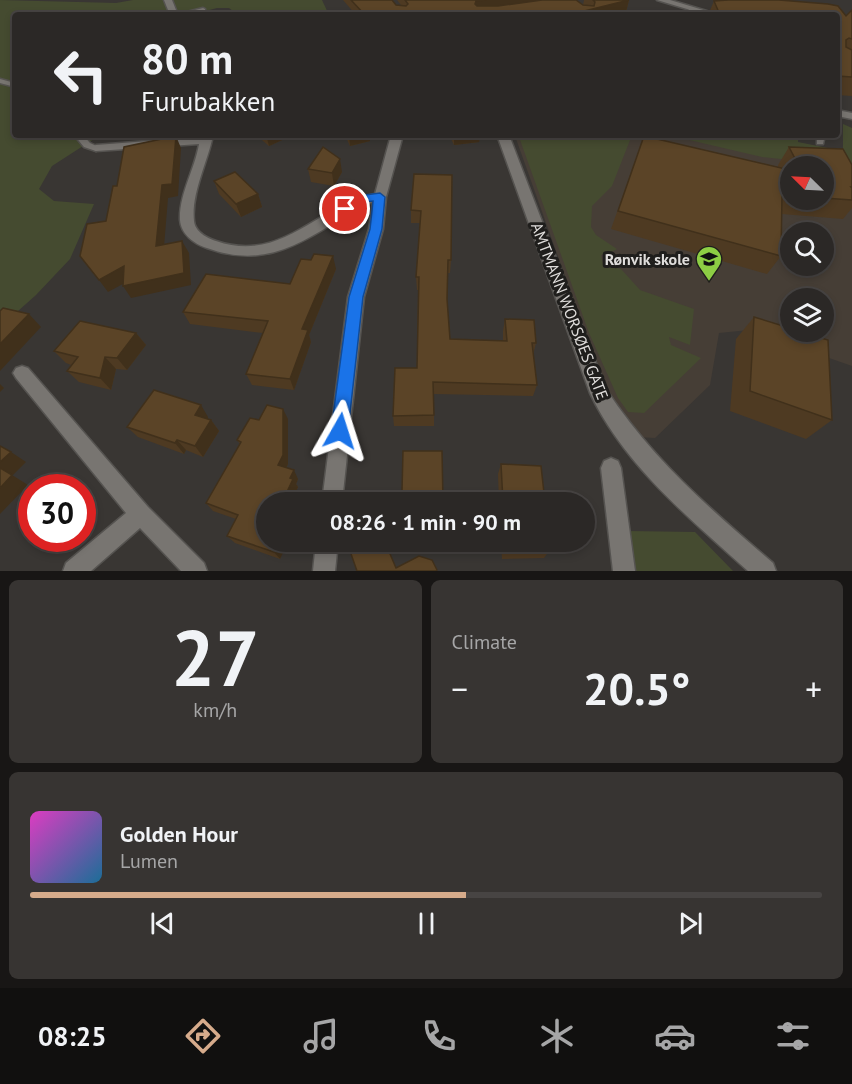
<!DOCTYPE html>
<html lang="en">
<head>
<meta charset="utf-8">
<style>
  :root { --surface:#2b2826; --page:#373432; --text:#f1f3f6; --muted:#a6a6a7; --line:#474443; --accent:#d6ab8b }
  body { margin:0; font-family:"PT Sans",sans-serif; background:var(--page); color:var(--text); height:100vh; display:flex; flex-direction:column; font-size:22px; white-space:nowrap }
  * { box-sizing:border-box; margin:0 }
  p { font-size:20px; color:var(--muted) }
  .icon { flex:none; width:33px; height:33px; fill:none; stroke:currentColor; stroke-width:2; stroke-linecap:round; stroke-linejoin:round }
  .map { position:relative; height:571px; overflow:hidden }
  .sheet { display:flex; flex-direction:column; gap:9px; padding:9px; background:#181615; flex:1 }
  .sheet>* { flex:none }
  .hud { position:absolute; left:12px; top:12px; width:828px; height:126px; border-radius:6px; box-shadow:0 3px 9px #0003,0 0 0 2px var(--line); background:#2b2826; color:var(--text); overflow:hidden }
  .needle { width:39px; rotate:294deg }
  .tools { position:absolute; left:780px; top:156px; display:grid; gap:12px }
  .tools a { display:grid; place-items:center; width:54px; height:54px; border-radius:50%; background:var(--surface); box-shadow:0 3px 9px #0003,0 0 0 2px var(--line); font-size:30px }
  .speed { position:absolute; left:18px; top:474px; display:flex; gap:12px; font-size:30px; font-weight:700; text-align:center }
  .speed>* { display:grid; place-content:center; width:78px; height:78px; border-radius:50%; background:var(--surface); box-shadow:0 3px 9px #0003,0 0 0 2px var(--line); line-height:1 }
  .speed .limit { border:9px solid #d22; background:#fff; color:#111 }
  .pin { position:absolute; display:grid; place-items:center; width:51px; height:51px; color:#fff; margin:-26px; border:3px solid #fff; border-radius:50%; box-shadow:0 2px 6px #0007 }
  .me { position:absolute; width:66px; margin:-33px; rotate:6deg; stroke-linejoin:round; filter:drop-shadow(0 0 4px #0008) }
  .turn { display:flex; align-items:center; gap:21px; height:126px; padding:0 30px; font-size:27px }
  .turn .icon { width:78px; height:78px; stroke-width:2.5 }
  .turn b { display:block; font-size:42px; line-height:51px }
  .big { font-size:45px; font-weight:600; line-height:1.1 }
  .sheet .widget { flex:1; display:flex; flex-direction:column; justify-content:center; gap:9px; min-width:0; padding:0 21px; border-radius:9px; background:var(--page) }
  .sheet .dial { align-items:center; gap:0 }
  .dial b { font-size:78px; line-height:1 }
  .song { display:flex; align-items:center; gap:18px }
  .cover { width:72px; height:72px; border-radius:9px; background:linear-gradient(135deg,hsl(310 70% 55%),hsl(200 70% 35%)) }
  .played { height:6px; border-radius:3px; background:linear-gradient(90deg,var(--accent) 55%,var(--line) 55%) }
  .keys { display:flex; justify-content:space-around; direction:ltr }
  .heat { display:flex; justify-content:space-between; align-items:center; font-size:33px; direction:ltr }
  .sheet .tiles { flex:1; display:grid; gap:9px; grid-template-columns:1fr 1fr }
  .widget:last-child { grid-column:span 2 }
  .trip { position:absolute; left:256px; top:492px; width:339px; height:60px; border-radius:30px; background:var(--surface); box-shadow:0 3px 9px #0003,0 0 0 2px var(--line); font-weight:600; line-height:60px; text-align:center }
  .dock { display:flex; height:96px; justify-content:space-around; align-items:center; background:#11100f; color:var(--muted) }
  .dock .icon { width:42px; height:42px }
  .dock .on { color:var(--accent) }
  .dock b { font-size:27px; color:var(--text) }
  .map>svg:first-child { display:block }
  .built { fill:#463e36; fill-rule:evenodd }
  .green { fill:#454b30 }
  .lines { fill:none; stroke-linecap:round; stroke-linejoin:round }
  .service-casing { stroke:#555350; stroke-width:3 }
  .minor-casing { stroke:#555350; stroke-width:3 }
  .service { fill:#787571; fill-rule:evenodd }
  .minor { fill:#787571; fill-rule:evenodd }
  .wall { fill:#4e3a22; fill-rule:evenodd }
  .shaded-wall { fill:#40301b }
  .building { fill:#5b4427; stroke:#40301b; stroke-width:1.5 }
  .route { fill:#1a73e8; stroke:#114b97; stroke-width:1.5 }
  .labels { text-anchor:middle; stroke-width:6; stroke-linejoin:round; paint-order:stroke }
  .poi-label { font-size:16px; font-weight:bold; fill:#dfdddb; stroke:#1f1e1c; text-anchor:end }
  .street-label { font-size:16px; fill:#dfdddb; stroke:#1f1e1c }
</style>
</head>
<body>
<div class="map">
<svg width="852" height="571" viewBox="0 0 852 571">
  <rect width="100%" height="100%" fill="#393633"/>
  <path class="built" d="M715,135L820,156L852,187V366L749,330L719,333L710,385L655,438L637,437L608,390L575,304L515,136ZM790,166H824V200H790ZM790,232H824V266H790ZM790,298H824V332H790Z"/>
  <g class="green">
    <polygon points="0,0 116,3 133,0 322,0 329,15 238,15 229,8 217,8 190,15 15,15 15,135 191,135 141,140 97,137 52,166 39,189 54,201 94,204 70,259 36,295 0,327"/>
    <polygon points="843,124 852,128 852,190 829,164 762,157 668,135 798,135 798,142 843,151"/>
    <polygon points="525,135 632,135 612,186 592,206 591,227 596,235 617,249 607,254 601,255 603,264 621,269 640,290 694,309 690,345 669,337 671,345 701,358 644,413 628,412 618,398 589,333 519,137"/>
    <polygon points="627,531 695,532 733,571 636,571"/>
  </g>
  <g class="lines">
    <g class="service-casing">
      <g id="service">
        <polygon points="203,8 205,9 205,11 188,15 175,15"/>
        <polygon points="688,8 692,8 698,15 692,15"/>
        <polygon points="0,79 15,83 15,87 0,83"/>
        <polygon points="74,135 83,135 90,143 101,148 96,151 84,147"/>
        <polygon points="817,135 825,135 823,144 817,144"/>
      </g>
    </g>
    <g class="minor-casing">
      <g id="minor">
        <polygon points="164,0 172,0 178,15 170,15"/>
        <polygon points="657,0 670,0 720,15 707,15"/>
        <polygon points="837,110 852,113 852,119 837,116"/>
        <path d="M200,135H212V140C206,165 191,195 194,221C195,232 207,238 216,241C282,264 317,205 375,194L391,135H403L386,197L383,229L364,297L342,502H322L348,297L369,229L373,202C358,206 345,215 332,224C291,250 256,266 207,248C194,244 181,234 180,220C179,194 195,169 199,144L96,151L90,148L96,145L200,137Z"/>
        <path d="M497,135H509L606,389C651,458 711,510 773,563L776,571H748C690,519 624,465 590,393Z"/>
        <polygon points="22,366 28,368 148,507 204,563 207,571 181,571 140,528 91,571 63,571 66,563 126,513 16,378 13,373 16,368"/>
        <polygon points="611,458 618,461 621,468 635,571 613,571 601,468 604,461"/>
        <polygon points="316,542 338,542 335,571 313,571"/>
      </g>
    </g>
    <use href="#service" class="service"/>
    <use href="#minor" class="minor"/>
  </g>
  <g class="wall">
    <polygon points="343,0 392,0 396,5 401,5 397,0 576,0 583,5 584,0 629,0 626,12 613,15 356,15"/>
    <polygon points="714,1 846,16 852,10 852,96 837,95 837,15 708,15"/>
    <polygon points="256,135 293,135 269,146"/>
    <polygon points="345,135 370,135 370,141 350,146"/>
    <polygon points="449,135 480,135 479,142 454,145"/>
    <path d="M644,136L778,167V165L789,147L852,165V208L843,219L782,214L781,256L767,274L611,229ZM790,166H824V200H790Z"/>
    <polygon points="308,169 342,172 334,186 311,182"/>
    <polygon points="414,174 451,260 450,273 448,273 447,299 450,339 503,341 503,331 505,319 536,343 533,355 537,385 533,396 434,394 434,426 394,426 393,416 417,368 418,290 417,290 416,277 420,223 411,223 411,210"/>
    <polygon points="214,181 258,194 262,207 241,217 219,194"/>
    <polygon points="336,269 309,335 311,342 294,390 252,385 246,374 263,333 190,324 183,312 290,284"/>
    <polygon points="754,317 832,420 806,439 730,411 736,339"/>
    <polygon points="136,333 146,345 127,370 116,369 111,390 79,382 67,371 71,365 66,363 54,351"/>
    <polygon points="208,417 207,419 211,420 219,431 203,457 186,450 184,454 138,437 127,427"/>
    <polygon points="288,419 288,464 286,468 298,479 296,484 298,487 294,496 280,559 235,543 227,536 236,519 213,511 206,503 240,444 237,440 259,420"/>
    <polygon points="501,464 544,493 552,502 499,502 498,474"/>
    <polygon points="501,542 548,542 549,551 544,558 502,559"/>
  </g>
  <g class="shaded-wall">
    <polygon points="486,0 557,0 474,15 475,4 476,1"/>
    <polygon points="629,0 626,12 613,15 568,15"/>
    <polygon points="266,135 293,135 269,146"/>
    <polygon points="349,135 370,135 370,141 350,146"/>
    <polygon points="454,135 480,135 479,142 454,145"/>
    <polygon points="176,136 181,148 178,196 168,198 163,259 156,246 162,185"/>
    <polygon points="340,159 342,172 334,186 332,173"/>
    <polygon points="258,194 262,207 241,217 236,204"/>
    <polygon points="182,241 189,253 191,285 131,298 123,286"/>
    <polygon points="333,256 336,269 309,335 311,342 294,390 290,379 302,329"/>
    <polygon points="124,266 132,279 108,292 99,280"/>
    <polygon points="29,314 41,327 0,371 0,344"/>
    <polygon points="136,333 146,345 127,370 117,358"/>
    <polygon points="105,357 116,369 111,390 100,378"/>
    <polygon points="0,384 4,388 0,392"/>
    <polygon points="201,405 208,417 203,426 195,415"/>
    <polygon points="283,409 288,419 288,464 283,474 278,465"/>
    <polygon points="211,420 219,431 203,457 195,446"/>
    <polygon points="177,440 186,450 184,454 175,443"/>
    <polygon points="11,452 26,462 13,475 0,468 0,462"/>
    <polygon points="294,470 298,479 296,484 298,487 291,502 286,494 290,478"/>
    <polygon points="12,475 28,485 0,514 0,488"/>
    <polygon points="74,477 81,481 95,503 82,513 82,488 81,488"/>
    <polygon points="279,542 288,542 280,559 274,552"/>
  </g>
  <g class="building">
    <polygon points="351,0 392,0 396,5 406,6 408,4 405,0 486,0 476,1 475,4 477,6 498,6 542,0 576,0 583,5 594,6 595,2 593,0 629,0 568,15 365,15"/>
    <polygon points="728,0 779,0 828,4 838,6 846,16 852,10 852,39 849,38 846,40 846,47 852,50 852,77 837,76 837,15 720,15 714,1"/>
    <polygon points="176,136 172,184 162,185 156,246 182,241 184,273 123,286 124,266 99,280 80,256 87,224 106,221 113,186 117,186 124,147"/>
    <polygon points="644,136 790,170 790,195 782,195 781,256 618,211"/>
    <polygon points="323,147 340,159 332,173 308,169"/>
    <polygon points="789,147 843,149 852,165 852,187 851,187 852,188 852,200 824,198 824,166 799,166"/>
    <polygon points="235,172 258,194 236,204 214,181"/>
    <polygon points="414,174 452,175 451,260 448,260 447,299 450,339 507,341 505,319 534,320 536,343 532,343 537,385 433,382 434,415 393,416 395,368 417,368 419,277 416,277 421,211 411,210"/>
    <polygon points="314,254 333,256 302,329 308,330 290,379 246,374 268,321 183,312 206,274 290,284 301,259 311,260"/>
    <polygon points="3,308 29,314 0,344 0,311"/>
    <polygon points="754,317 790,328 790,332 801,332 828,340 832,420 750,391"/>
    <polygon points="80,321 136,333 117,358 105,357 100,378 67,371 78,357 54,351"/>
    <polygon points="154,390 201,405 195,415 211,420 195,446 177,440 175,443 127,427"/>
    <polygon points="267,405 283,409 283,455 278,465 294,470 290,478 293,479 286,494 299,498 297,502 267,502 267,542 279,542 274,552 227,536 238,515 206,503 241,442 237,440 250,418 259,420"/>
    <polygon points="0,446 11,452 0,462"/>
    <polygon points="403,451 442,451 443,502 396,502 396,491 402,491"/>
    <polygon points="501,464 541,466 544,493 551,493 552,502 503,502"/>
    <polygon points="0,468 12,475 0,488"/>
    <polygon points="74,477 81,488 59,488"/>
    <polygon points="82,490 88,499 82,503"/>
    <polygon points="369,542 385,542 396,568 419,556 432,560 437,570 436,571 357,571 350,551"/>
    <polygon points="505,542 548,542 549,551 506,552"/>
  </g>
  <polygon class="route" points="380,193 385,197 382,229 363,297 348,431 346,437 340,439 334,437 331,431 349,297 370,229 373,201 364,202 345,213 339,209 357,196"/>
  <defs>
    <g id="school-pin" transform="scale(1.35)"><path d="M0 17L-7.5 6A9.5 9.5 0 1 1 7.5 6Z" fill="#8dce44" stroke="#1f1e1c"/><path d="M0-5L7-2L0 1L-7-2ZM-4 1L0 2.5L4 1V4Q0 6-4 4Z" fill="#111"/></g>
  </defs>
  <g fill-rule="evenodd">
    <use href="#school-pin" x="709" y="259"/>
  </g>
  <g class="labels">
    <g class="poi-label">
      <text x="690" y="265">Rønvik skole</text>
    </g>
    <g class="street-label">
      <text transform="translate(570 311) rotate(69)" y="6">AMTMANN WORSØES GATE</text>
    </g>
  </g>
</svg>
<div class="tools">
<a><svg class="needle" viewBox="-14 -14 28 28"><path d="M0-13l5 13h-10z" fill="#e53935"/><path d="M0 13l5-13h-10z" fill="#a6a6a7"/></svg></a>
<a><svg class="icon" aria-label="search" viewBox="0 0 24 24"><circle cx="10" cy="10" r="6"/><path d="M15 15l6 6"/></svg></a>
<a><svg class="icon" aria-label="layers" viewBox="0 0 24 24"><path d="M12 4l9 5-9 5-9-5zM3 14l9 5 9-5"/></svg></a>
</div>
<div class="speed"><div class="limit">30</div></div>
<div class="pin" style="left:345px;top:209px;background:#d93025"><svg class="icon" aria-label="arrive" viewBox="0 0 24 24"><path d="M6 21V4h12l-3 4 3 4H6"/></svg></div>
<svg class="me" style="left:340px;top:431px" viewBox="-20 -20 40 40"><path d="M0-17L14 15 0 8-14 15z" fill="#1a73e8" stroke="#fff" stroke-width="4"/></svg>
<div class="trip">08:26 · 1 min · 90 m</div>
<div class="hud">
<div class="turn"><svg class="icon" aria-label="left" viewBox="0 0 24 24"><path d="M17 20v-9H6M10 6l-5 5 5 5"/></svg><div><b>80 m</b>Furubakken</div></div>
</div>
</div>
<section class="sheet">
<div class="tiles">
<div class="widget dial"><b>27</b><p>km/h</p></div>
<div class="widget"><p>Climate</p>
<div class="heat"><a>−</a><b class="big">20.5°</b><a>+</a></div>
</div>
<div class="widget">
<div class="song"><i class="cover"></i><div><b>Golden Hour</b><p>Lumen</p></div></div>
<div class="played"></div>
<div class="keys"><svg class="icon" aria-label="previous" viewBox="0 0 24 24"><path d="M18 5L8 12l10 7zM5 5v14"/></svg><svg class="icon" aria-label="pause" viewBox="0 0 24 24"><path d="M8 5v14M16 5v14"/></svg><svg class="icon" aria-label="next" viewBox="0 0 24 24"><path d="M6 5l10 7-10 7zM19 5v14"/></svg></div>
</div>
</div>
</section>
<nav class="dock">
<b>08:25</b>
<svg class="icon on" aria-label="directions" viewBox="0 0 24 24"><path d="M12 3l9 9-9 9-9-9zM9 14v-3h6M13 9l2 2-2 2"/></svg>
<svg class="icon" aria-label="music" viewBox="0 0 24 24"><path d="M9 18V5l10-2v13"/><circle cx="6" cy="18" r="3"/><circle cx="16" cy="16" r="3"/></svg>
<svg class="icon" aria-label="phone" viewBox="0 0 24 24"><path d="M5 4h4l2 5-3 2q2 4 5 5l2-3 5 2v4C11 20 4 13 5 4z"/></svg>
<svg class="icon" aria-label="climate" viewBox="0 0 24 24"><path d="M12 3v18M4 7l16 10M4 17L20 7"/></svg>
<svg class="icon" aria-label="car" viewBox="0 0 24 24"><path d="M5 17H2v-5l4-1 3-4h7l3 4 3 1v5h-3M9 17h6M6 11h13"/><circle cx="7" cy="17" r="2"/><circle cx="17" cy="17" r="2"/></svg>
<svg class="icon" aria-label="filters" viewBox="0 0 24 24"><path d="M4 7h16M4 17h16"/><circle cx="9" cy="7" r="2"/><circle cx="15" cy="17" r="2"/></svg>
</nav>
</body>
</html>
